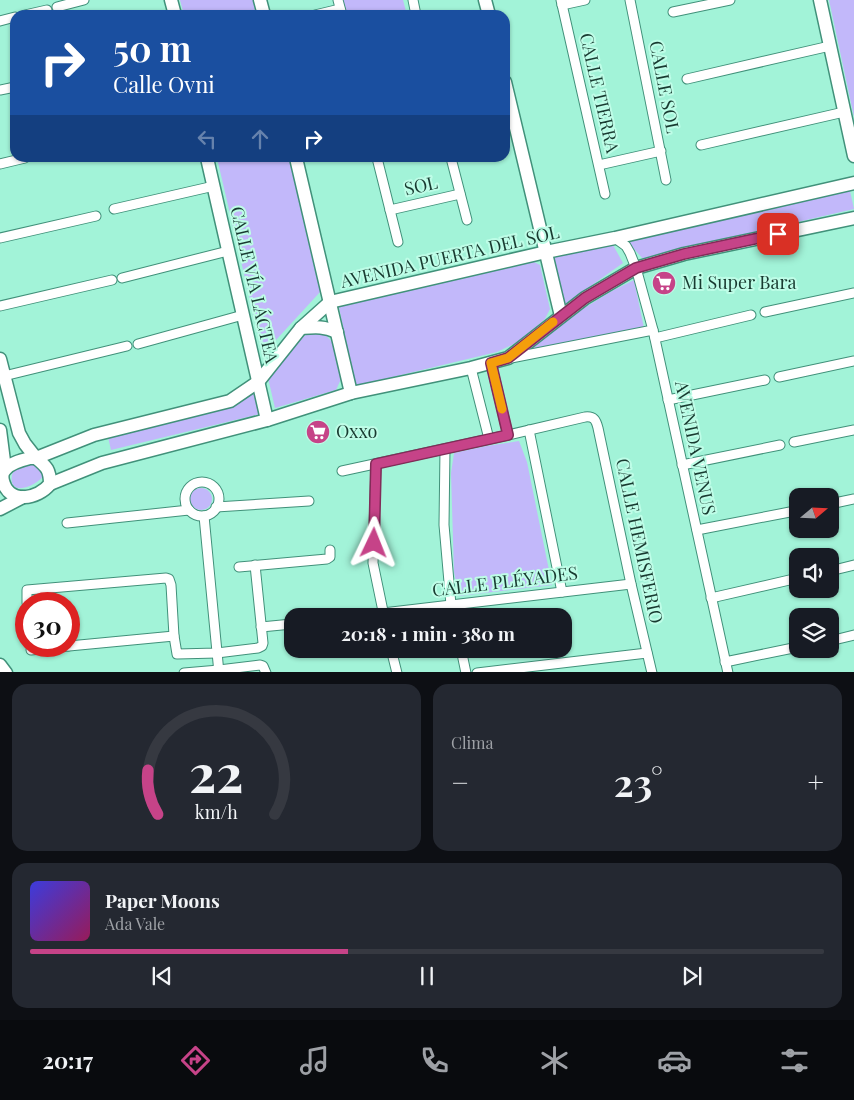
<!DOCTYPE html>
<html lang="es">
<head>
<meta charset="utf-8">
<style>
  :root { --surface:#171b24; --page:#242831; --text:#f1f3f6; --muted:#9ea1a6; --line:#363941; --accent:#c64388 }
  body { margin:0; font-family:"Playfair Display",serif; background:var(--page); color:var(--text); height:100vh; display:flex; flex-direction:column; font-size:19px; white-space:nowrap }
  * { box-sizing:border-box; margin:0 }
  p { font-size:16px; color:var(--muted) }
  .icon { flex:none; width:28px; height:28px; fill:none; stroke:currentColor; stroke-width:2; stroke-linecap:round; stroke-linejoin:round }
  .map { position:relative; height:672px; overflow:hidden }
  .side { display:flex; flex-direction:column; gap:12px; padding:12px; background:#0d0f14; flex:1 }
  .side>* { flex:none }
  .hud { position:absolute; left:10px; top:10px; width:500px; height:152px; border-radius:15px; box-shadow:0 1px 4px #0004; background:#1a4fa0; color:#fff; overflow:hidden }
  .needle { width:32px; rotate:71deg }
  .fabs { position:absolute; left:789px; top:488px; display:grid; gap:10px }
  .fabs a { display:grid; place-items:center; width:50px; height:50px; border-radius:10px; background:var(--surface); box-shadow:0 1px 4px #0004; font-size:25px }
  .speed { position:absolute; left:15px; top:592px; display:flex; gap:10px; font-size:25px; font-weight:700; text-align:center }
  .speed>* { display:grid; place-content:center; width:65px; height:65px; border-radius:50%; background:var(--surface); box-shadow:0 1px 4px #0004; line-height:1 }
  .speed .limit { border:8px solid #d22; background:#fff; color:#111 }
  .pin { position:absolute; display:grid; place-items:center; width:42px; height:42px; color:#fff; margin:-21px; border-radius:10px; box-shadow:0 2px 8px #0006 }
  .me { position:absolute; width:55px; margin:-28px; rotate:2deg; stroke-linejoin:round; filter:drop-shadow(0 0 4px #0008) }
  .turn { display:flex; align-items:center; gap:18px; height:105px; padding:0 20px; font-size:22px }
  .turn .icon { width:65px; height:65px; stroke-width:2.5 }
  .turn b { display:block; font-size:35px; line-height:42px }
  .lanes { display:flex; align-items:center; height:48px; padding:0 20px; background:#0003; justify-content:center; gap:25px; direction:ltr }
  .lanes .off { opacity:.35 }
  .big { font-size:38px; font-weight:700; line-height:1.1 }
  .side .widget { flex:1; display:flex; flex-direction:column; justify-content:center; gap:8px; min-width:0; padding:0 18px; border-radius:15px; background:var(--page) }
  .side .dial { align-items:center; gap:0 }
  .dial svg { height:130px; overflow:visible; fill:none; stroke:var(--line); stroke-width:7; stroke-linecap:round; text-anchor:middle }
  .dial text { fill:var(--text); stroke:none }
  .song { display:flex; align-items:center; gap:15px }
  .cover { width:60px; height:60px; border-radius:8px; background:linear-gradient(135deg,hsl(240 70% 55%),hsl(330 70% 35%)) }
  .played { height:5px; border-radius:2px; background:linear-gradient(90deg,var(--accent) 40%,var(--line) 40%) }
  .keys { display:flex; justify-content:space-around; direction:ltr }
  .heat { display:flex; justify-content:space-between; align-items:center; font-size:28px; direction:ltr }
  .side .tiles { flex:1; display:grid; gap:12px; grid-template-columns:1fr 1fr }
  .widget:last-child { grid-column:span 2 }
  .trip { position:absolute; left:284px; top:608px; width:288px; height:50px; border-radius:15px; background:var(--surface); box-shadow:0 1px 4px #0004; font-weight:700; line-height:50px; text-align:center }
  .tab-bar { display:flex; height:80px; justify-content:space-around; align-items:center; background:#090b0e; color:var(--muted) }
  .tab-bar .icon { width:35px; height:35px }
  .tab-bar .current { color:var(--accent) }
  .tab-bar b { font-size:22px; color:var(--text) }
  .map>svg:first-child { display:block }
  .green { fill:#c2b8fa }
  .lines { fill:none; stroke-linecap:round; stroke-linejoin:round }
  .street-casing { stroke:#41917a; stroke-width:11 }
  .secondary-casing { stroke:#41917a; stroke-width:15 }
  .street { stroke:#fff; stroke-width:9 }
  .secondary { stroke:#fff; stroke-width:12 }
  .route-casing { stroke:#812c58; stroke-width:12 }
  .route { stroke:#c64388; stroke-width:9 }
  .slow { stroke:#f59e0b; stroke-width:9 }
  .labels { text-anchor:middle; stroke-width:4; stroke-linejoin:round; paint-order:stroke }
  .street-label { font-size:18px; fill:#183a30; stroke:#befde7 }
  .poi-label { font-size:18px; fill:#183a30; stroke:#befde7; text-anchor:start }
</style>
</head>
<body>
<div class="map">
<svg width="854" height="673" viewBox="0 0 854 673">
  <rect width="100%" height="100%" fill="#a2f3d8"/>
  <g class="green">
    <polygon points="180,0 253,0 256,15 184,15"/>
    <polygon points="342,0 403,0 407,15 346,15"/>
    <polygon points="829,0 854,0 854,117"/>
    <polygon points="217,158 290,158 321,291 276,340 263,355"/>
    <polygon points="850,191 854,209 685,248 644,260 626,240"/>
    <polygon points="613,245 623,263 564,305 554,257"/>
    <polygon points="534,262 540,265 550,309 545,319 522,340 497,352 355,386 339,307"/>
    <polygon points="634,280 644,328 527,351 570,317 610,292"/>
    <polygon points="313,332 324,333 332,342 341,379 336,390 275,408 268,378 304,336"/>
    <polygon points="254,389 260,414 111,450 108,437"/>
    <polygon points="519,441 527,462 552,585 459,596 454,572 451,473 454,453 487,446"/>
    <path d="M35,461L44,475C37,486 8,498 12,475C13,472 14,471 16,469C22,465 29,463 35,461Z"/>
    <circle cx="201" cy="499" r="11"/>
  </g>
  <g class="lines">
    <g class="street-casing">
      <g id="street">
        <polyline points="338,0 342,15"/>
        <polyline points="413,0 416,15"/>
        <polyline points="561,0 605,194"/>
        <polyline points="630,0 666,180"/>
        <polyline points="562,5 585,0"/>
        <polyline points="57,7 84,0"/>
        <polyline points="673,12 730,0"/>
        <polyline points="25,15 47,10"/>
        <polyline points="315,15 340,9"/>
        <polyline points="0,21 15,17"/>
        <polyline points="687,79 830,46"/>
        <polyline points="0,90 15,87"/>
        <polyline points="701,145 844,112"/>
        <polyline points="377,158 398,242"/>
        <polyline points="451,158 467,220"/>
        <polyline points="0,164 25,158"/>
        <polyline points="599,165 661,151"/>
        <polyline points="114,209 214,186"/>
        <polyline points="390,210 460,194"/>
        <polyline points="0,238 96,216"/>
        <polyline points="615,238 626,246 630,253 636,268 653,330 728,673"/>
        <polyline points="122,278 228,251"/>
        <polyline points="0,306 112,280"/>
        <polyline points="765,312 854,293"/>
        <polyline points="655,338 751,315"/>
        <polyline points="138,344 243,315"/>
        <polyline points="511,358 653,330"/>
        <polyline points="491,363 508,435"/>
        <polyline points="471,368 489,439"/>
        <polyline points="4,376 127,346"/>
        <polyline points="779,377 854,361"/>
        <polyline points="668,400 765,380"/>
        <polyline points="529,430 562,592"/>
        <polyline points="794,442 854,430"/>
        <polyline points="445,449 444,525 451,605 454,616"/>
        <polyline points="376,464 373,563 384,616"/>
        <polyline points="682,465 780,445"/>
        <path d="M342,471L508,435L585,417C594,416 596,420 598,428L631,584L652,673"/>
        <circle cx="202" cy="499" r="17"/>
        <polyline points="830,504 854,499"/>
        <polyline points="216,507 309,501"/>
        <polyline points="204,516 219,673"/>
        <polyline points="67,523 189,510"/>
        <polyline points="697,530 795,511"/>
        <polyline points="239,567 327,559 330,557 330,550"/>
        <polyline points="830,571 854,565"/>
        <polyline points="711,598 798,578"/>
        <polyline points="27,603 27,590 166,578 169,579 171,585 174,636 177,654 217,653 258,648 262,646 263,643 255,565"/>
        <polyline points="383,613 631,584"/>
        <polyline points="261,627 292,624"/>
        <polyline points="838,639 854,635"/>
        <polyline points="69,646 174,636"/>
        <polyline points="391,649 397,673"/>
        <polyline points="461,649 466,673"/>
        <polyline points="31,650 68,646"/>
        <polyline points="725,662 798,647"/>
        <polyline points="184,673 219,670 260,665 263,666 266,673"/>
        <polyline points="477,673 647,653"/>
      </g>
    </g>
    <g class="secondary-casing">
      <g id="secondary">
        <polyline points="171,0 175,15"/>
        <polyline points="260,0 264,15"/>
        <polyline points="485,0 489,15"/>
        <polyline points="820,0 854,156"/>
        <polyline points="505,82 561,316"/>
        <polyline points="207,158 267,420"/>
        <polyline points="296,158 351,393"/>
        <path d="M301,328C316,327 323,326 337,332"/>
        <polyline points="0,359 19,433 25,444 36,458 94,435 230,401 258,382 301,328 330,302 546,252 615,238 854,183"/>
        <polyline points="0,430 5,469"/>
        <path d="M30,458H36C47,467 50,470 50,484C38,499 9,505 3,481C2,477 2,473 5,470C10,463 22,460 30,458Z"/>
        <polyline points="50,484 102,463 267,420 351,393 471,368 508,358 585,298 636,268 684,254 854,218"/>
        <polyline points="0,509 23,497"/>
        <polyline points="0,665 6,673"/>
      </g>
    </g>
    <use href="#street" class="street"/>
    <use href="#secondary" class="secondary"/>
  </g>
  <g class="lines">
    <g class="route-casing">
      <polyline id="route" points="374,543 376,464 508,435 491,363 508,358 585,298 636,268 684,254 778,234"/>
    </g>
    <use href="#route" class="route"/>
    <polyline class="slow" points="502,409 491,363 508,358 553,322"/>
  </g>
  <defs>
    <g id="supermarket-disc" transform="scale(1.25)"><circle r="9.5" fill="#c64388" stroke="#befde7"/><path d="M-6-5.5h2.5l.6 2H6L4.5 2H-2.5L-4.4-4H-6ZM-1.5 3.2a1.3 1.3 0 1 0 .1 0ZM3 3.2a1.3 1.3 0 1 0 .1 0Z" fill="#fff"/></g>
  </defs>
  <g fill-rule="evenodd">
    <use href="#supermarket-disc" x="664" y="283"/>
    <use href="#supermarket-disc" x="318" y="432"/>
  </g>
  <g class="labels">
    <g class="street-label">
      <text transform="translate(664 87) rotate(79)" y="6">CALLE SOL</text>
      <text transform="translate(599 93) rotate(77)" y="6">CALLE TIERRA</text>
      <text transform="translate(421 186) rotate(-13)" y="6">SOL</text>
      <text transform="translate(450 257) rotate(-13)" y="6">AVENIDA PUERTA DEL SOL</text>
      <text transform="translate(254 285) rotate(77)" y="6">CALLE VÍA LÁCTEA</text>
      <text transform="translate(695 448) rotate(78)" y="6">AVENIDA VENUS</text>
      <text transform="translate(639 541) rotate(78)" y="6">CALLE HEMISFERIO</text>
      <text transform="translate(505 582) rotate(-7)" y="6">CALLE PLÉYADES</text>
    </g>
    <g class="poi-label">
      <text x="682" y="289">Mi Super Bara</text>
      <text x="336" y="438">Oxxo</text>
    </g>
  </g>
</svg>
<div class="fabs">
<a><svg class="needle" viewBox="-14 -14 28 28"><path d="M0-13l5 13h-10z" fill="#e53935"/><path d="M0 13l5-13h-10z" fill="#9ea1a6"/></svg></a>
<a><svg class="icon" aria-label="sound" viewBox="0 0 24 24"><path d="M4 9h4l5-4v14l-5-4H4zM17 9q2 3 0 6"/></svg></a>
<a><svg class="icon" aria-label="layers" viewBox="0 0 24 24"><path d="M12 4l9 5-9 5-9-5zM3 14l9 5 9-5"/></svg></a>
</div>
<div class="speed"><div class="limit">30</div></div>
<div class="pin" style="left:778px;top:234px;background:#d93025"><svg class="icon" aria-label="arrive" viewBox="0 0 24 24"><path d="M6 21V4h12l-3 4 3 4H6"/></svg></div>
<svg class="me" style="left:374px;top:543px" viewBox="-20 -20 40 40"><path d="M0-17L14 15 0 8-14 15z" fill="#c64388" stroke="#fff" stroke-width="4"/></svg>
<div class="trip">20:18 · 1 min · 380 m</div>
<div class="hud">
<div class="turn"><svg class="icon" aria-label="right" viewBox="0 0 24 24"><path d="M7 20v-9h11M14 6l5 5-5 5"/></svg><div><b>50 m</b>Calle Ovni</div></div>
<div class="lanes"><svg class="icon off" aria-label="left" viewBox="0 0 24 24"><path d="M17 20v-9H6M10 6l-5 5 5 5"/></svg><svg class="icon off" aria-label="ahead" viewBox="0 0 24 24"><path d="M12 20V5M6 11l6-6 6 6"/></svg><svg class="icon" aria-label="right" viewBox="0 0 24 24"><path d="M7 20v-9h11M14 6l5 5-5 5"/></svg></div>
</div>
</div>
<section class="side">
<div class="tiles">
<div class="widget dial"><svg viewBox="0 0 100 80">
<path d="M14 69A42 42 0 1 1 86 69"/>
<path d="M14 69A42 42 0 0 1 8 42" stroke="#c64388"/>
<text x="50" y="56" font-size="32" font-weight="700">22</text>
<text x="50" y="72" font-size="11">km/h</text>
</svg></div>
<div class="widget"><p>Clima</p>
<div class="heat"><a>−</a><b class="big">23°</b><a>+</a></div>
</div>
<div class="widget">
<div class="song"><i class="cover"></i><div><b>Paper Moons</b><p>Ada Vale</p></div></div>
<div class="played"></div>
<div class="keys"><svg class="icon" aria-label="previous" viewBox="0 0 24 24"><path d="M18 5L8 12l10 7zM5 5v14"/></svg><svg class="icon" aria-label="pause" viewBox="0 0 24 24"><path d="M8 5v14M16 5v14"/></svg><svg class="icon" aria-label="next" viewBox="0 0 24 24"><path d="M6 5l10 7-10 7zM19 5v14"/></svg></div>
</div>
</div>
</section>
<nav class="tab-bar">
<b>20:17</b>
<svg class="icon current" aria-label="directions" viewBox="0 0 24 24"><path d="M12 3l9 9-9 9-9-9zM9 14v-3h6M13 9l2 2-2 2"/></svg>
<svg class="icon" aria-label="music" viewBox="0 0 24 24"><path d="M9 18V5l10-2v13"/><circle cx="6" cy="18" r="3"/><circle cx="16" cy="16" r="3"/></svg>
<svg class="icon" aria-label="phone" viewBox="0 0 24 24"><path d="M5 4h4l2 5-3 2q2 4 5 5l2-3 5 2v4C11 20 4 13 5 4z"/></svg>
<svg class="icon" aria-label="climate" viewBox="0 0 24 24"><path d="M12 3v18M4 7l16 10M4 17L20 7"/></svg>
<svg class="icon" aria-label="car" viewBox="0 0 24 24"><path d="M5 17H2v-5l4-1 3-4h7l3 4 3 1v5h-3M9 17h6M6 11h13"/><circle cx="7" cy="17" r="2"/><circle cx="17" cy="17" r="2"/></svg>
<svg class="icon" aria-label="filters" viewBox="0 0 24 24"><path d="M4 7h16M4 17h16"/><circle cx="9" cy="7" r="2"/><circle cx="15" cy="17" r="2"/></svg>
</nav>
</body>
</html>
